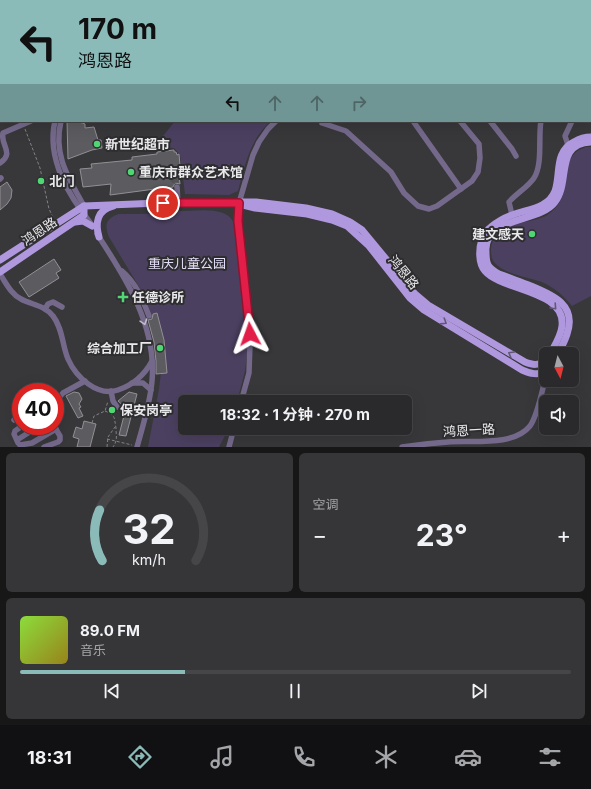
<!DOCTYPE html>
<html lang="zh">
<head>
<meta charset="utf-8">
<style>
  :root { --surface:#2a292c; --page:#363538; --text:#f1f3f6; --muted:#a5a6a9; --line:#464548; --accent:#8bbbb9 }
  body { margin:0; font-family:Inter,"Noto Sans SC",sans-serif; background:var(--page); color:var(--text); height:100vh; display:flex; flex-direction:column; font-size:15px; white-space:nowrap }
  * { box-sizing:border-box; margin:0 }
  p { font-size:13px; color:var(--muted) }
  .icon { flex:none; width:22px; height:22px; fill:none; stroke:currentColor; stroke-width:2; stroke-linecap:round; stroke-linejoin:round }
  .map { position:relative; height:447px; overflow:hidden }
  .drawer { display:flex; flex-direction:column; gap:6px; padding:6px; background:#171718; flex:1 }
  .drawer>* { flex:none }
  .guide { position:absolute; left:0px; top:0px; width:591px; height:122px; box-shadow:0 4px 16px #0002,0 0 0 1px var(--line); background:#8bbbb9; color:#111; overflow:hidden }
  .needle { width:26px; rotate:173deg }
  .buttons { position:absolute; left:539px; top:347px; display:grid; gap:8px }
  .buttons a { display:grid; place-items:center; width:40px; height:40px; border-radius:6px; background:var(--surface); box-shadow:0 4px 16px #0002,0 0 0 1px var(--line); font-size:20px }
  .speed { position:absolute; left:12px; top:383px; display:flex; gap:8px; font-size:20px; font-weight:700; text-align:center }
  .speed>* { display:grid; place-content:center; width:52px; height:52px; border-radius:50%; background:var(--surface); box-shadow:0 4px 16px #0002,0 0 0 1px var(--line); line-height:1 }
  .speed .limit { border:6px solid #d22; background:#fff; color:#111 }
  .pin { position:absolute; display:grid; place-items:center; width:34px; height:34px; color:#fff; margin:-17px; border:2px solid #fff; border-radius:50%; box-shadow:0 1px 4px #0007 }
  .me { position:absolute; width:44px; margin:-22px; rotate:356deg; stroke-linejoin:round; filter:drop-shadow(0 0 3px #0008) }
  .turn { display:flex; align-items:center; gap:14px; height:84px; padding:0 12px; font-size:18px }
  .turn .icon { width:52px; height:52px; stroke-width:2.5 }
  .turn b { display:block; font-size:28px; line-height:34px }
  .lanes { display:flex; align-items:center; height:38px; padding:0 12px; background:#0003; justify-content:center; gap:20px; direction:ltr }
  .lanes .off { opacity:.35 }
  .big { font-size:30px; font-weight:700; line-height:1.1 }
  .drawer .tile { flex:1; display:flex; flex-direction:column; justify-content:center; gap:6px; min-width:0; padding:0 14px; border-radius:6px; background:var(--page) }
  .drawer .dial { align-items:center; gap:0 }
  .dial svg { height:104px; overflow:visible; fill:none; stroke:var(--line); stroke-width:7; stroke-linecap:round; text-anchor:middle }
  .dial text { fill:var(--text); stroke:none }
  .song { display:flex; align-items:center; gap:12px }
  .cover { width:48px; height:48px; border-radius:6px; background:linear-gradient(135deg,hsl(90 70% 55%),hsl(50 70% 35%)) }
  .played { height:4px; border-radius:2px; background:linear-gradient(90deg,var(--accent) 30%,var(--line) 30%) }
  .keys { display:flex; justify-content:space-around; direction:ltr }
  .heat { display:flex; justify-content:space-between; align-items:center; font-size:22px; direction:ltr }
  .drawer .tiles { flex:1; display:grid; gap:6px; grid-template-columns:1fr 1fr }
  .tile:last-child { grid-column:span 2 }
  .trip { position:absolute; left:178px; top:395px; width:234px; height:40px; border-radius:6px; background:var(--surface); box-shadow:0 4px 16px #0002,0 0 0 1px var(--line); font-weight:700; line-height:40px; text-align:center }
  .tabs { display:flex; height:64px; justify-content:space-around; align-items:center; background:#111012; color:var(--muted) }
  .tabs .icon { width:28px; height:28px }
  .tabs .on { color:var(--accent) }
  .tabs b { font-size:18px; color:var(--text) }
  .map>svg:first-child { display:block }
  .green { fill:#4b4060 }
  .building { fill:#5c5b5f; stroke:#929095 }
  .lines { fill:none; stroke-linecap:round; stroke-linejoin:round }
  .minor-tunnel { stroke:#535255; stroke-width:5.5; stroke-dasharray:5.5 3; stroke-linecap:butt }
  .path { stroke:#828284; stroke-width:1; stroke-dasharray:3 2; stroke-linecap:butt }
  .minor { stroke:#74698b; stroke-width:5.5 }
  .major { stroke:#af98de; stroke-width:7 }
  .oneway { stroke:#625876 }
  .oneway2 { stroke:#c0bcc9 }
  .route-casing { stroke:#92132f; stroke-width:10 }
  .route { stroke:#e11d48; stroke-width:7 }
  .poi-dot { fill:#51d674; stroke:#2e2d30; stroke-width:1.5 }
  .labels { text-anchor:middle; stroke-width:4; stroke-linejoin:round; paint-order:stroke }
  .poi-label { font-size:13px; font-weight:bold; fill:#e9e9eb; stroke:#2e2d30; text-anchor:start }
  .street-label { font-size:13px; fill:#e9e9eb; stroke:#2e2d30 }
  .park-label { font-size:13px; fill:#e5def8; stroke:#2e2d30 }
</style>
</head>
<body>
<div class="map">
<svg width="591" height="447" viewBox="0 0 591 447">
  <rect width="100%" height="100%" fill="#38373a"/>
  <g class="green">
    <path d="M175,121H271C250,139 245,165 238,191L229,195L185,194L180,155L174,148L145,147L163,136Z"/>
    <path d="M586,147H591V296L572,306C564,296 556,289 544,283C530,277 504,275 494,262C491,258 491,253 491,248C494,222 529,224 546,216C550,213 554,210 557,206C573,187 557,156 586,147Z"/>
    <path d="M180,211C196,211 230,205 234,225L247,334V355L245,371L237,402H185V428H229L219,447H148L159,389L161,372L153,321L141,290L109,237C104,225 106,218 119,214H171Z"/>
  </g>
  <g class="building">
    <polygon points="67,121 77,121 85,124 85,128 94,127 98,140 101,140 102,148 92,150 68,159"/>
    <polygon points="174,150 174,152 176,152 177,155 179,154 181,176 179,176 180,184 175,183 173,187 169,188 169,191 159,192 155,189 110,195 111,184 83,187 80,169 92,168 91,164 132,160 132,157 157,154 157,152"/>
    <polygon points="7,182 12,190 11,198 7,204 0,210 0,187"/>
    <polygon points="54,259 61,270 56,273 59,278 29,297 19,282"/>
    <polygon points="157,313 164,340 167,373 156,374 156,361 154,342 148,320 152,319 153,314"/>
    <polygon points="74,392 79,393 82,399 79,404 81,407 79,408 83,416 78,418 66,396"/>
    <polygon points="129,392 137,394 126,436 119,435 126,408 118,401"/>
    <polygon points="84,421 96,424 90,447 77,447 79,439 73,437 76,427 82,429"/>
  </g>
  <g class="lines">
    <polyline class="minor-tunnel" points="172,179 176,182 177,187"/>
    <g class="path">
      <polyline points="25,129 40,168 49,209 54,219"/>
      <path d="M105,411C116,415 114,418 116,428C116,436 118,440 113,447"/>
      <polyline points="92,423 94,416 105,411 108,401"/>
      <polyline points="107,439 132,445"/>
      <polyline points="107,447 108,437 115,427"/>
    </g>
    <g class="minor">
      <polyline points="61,0 61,1"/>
      <polyline points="316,0 316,1"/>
      <polyline points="336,0 336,1"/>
      <polyline points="446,0 448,1"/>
      <polyline points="504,0 508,1"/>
      <polyline points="42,1 42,0"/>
      <polyline points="82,1 82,0"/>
      <polyline points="88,1 89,0"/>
      <polyline points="385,1 385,0"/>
      <polyline points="590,94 591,92"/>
      <polyline points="0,95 1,95"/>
      <path d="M55,121C46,159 69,196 92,225"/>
      <path d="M61,121C53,155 68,177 84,206"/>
      <polyline points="413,121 461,189"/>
      <polyline points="490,121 512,149 516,156"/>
      <polyline points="322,123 346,131 391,172 404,193 418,206 429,209 437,206 472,181 478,172 480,158 479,144 460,121"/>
      <polyline points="568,145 565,136 572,121"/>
      <path d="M0,163C15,153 0,145 3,133L31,121"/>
      <polyline points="0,179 1,178"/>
      <polyline points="177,187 178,202"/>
      <path d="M512,215L509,202C517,193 528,187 534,178C543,164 538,137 541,121"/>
      <path d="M97,234C126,278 157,327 152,381C150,404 143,425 137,447"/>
      <path d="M122,271C136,283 142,298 149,316"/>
      <path d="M0,274C6,283 11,294 21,299C32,305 44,305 53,316C63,329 62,345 68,359C76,377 97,397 118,390C133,385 145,374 152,361"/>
      <polyline points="45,309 48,304 53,302 62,307"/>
      <polyline points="132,383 143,383 151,390"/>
      <polyline points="111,391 113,401 117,407"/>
      <polyline points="55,402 63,393 85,381"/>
      <polyline points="241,402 249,373 250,344 249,324 238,221 239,203 253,155 259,142 268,129 276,121"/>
      <polyline points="14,420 21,414"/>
      <polyline points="17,440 39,426"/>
      <polyline points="18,443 14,434 15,431 22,426"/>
      <polyline points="20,445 32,443 56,429"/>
      <polyline points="44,447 58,442 60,440 60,436 54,426"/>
      <polyline points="229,447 234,428"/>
      <path d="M402,447C417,445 433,443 448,442C472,440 513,447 530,426C538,415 542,390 546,376"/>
    </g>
    <g class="major">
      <path d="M243,205L255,208L307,214L332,220L347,226L369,246L410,298L424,310L522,370C531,374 537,375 546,372"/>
      <polyline points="75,222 83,221 92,226"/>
      <path d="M99,237C95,223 97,210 113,206"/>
      <path d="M0,260L84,206L185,202H256L306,208L332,214L350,222L362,230L415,294L428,305L525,362C533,365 538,366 546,360"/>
      <polyline points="0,272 84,215 84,206"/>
      <path d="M550,354C555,345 561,336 562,326C566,290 502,291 485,271C478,263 479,248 482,239C483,234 487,230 491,227C497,222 504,218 512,215C527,209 548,209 555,191C561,174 554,152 574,142C579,139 585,137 591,137"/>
      <path d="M558,354C561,348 565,341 567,334C577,305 553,295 531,286C520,282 510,278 499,274C488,268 486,265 486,252C483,216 540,223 555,202C571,181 554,144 591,142"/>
    </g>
  </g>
  <defs><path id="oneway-chevron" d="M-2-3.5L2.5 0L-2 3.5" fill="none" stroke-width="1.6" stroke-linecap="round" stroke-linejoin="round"/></defs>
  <g class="oneway">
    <use href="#oneway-chevron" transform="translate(554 307) rotate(47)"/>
    <use href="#oneway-chevron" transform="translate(444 322) rotate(32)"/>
    <use href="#oneway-chevron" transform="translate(511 354) rotate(-150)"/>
  </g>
  <use class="oneway2" href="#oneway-chevron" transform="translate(144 322) rotate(72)"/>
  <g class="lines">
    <g class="route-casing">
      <polyline id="route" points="163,203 239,203 238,221 250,334"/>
    </g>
    <use href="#route" class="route"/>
  </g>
  <g class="poi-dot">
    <circle cx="97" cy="144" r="4"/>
    <circle cx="131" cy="172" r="4"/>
    <circle cx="41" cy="181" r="4"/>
    <circle cx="532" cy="234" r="4"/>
    <path d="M121 291h4v4h4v4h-4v4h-4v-4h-4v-4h4z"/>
    <circle cx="160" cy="348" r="4"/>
    <circle cx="112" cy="410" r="4"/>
  </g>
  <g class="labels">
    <g class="poi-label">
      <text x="105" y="149">新世纪超市</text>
      <text x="139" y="177">重庆市群众艺术馆</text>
      <text x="49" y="186">北门</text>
      <text x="524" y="239" text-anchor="end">建文感天</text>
      <text x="132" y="302">任德诊所</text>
      <text x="152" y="353" text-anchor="end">综合加工厂</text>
      <text x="120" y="415">保安岗亭</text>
    </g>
    <g class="street-label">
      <text transform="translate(39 231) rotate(-34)" y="5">鸿恩路</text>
      <text transform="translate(404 272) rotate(51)" y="5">鸿恩路</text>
      <text transform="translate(469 430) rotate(-3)" y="5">鸿恩一路</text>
    </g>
    <g class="park-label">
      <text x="187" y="268">重庆儿童公园</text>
    </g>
  </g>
</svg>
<div class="buttons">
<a><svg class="needle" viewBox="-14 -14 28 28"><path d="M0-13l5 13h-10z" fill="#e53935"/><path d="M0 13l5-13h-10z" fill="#a5a6a9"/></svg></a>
<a><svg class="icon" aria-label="sound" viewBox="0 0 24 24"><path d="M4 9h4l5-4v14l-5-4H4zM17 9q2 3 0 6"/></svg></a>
</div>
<div class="speed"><div class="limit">40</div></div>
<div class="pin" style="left:163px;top:203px;background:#d93025"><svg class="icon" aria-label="arrive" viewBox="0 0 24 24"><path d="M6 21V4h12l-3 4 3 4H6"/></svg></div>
<svg class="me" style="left:250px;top:334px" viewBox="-20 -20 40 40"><path d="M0-17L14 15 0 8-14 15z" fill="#e11d48" stroke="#fff" stroke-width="4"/></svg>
<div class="trip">18:32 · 1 分钟 · 270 m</div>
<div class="guide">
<div class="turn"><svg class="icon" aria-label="left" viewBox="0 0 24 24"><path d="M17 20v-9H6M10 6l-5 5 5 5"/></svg><div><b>170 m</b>鸿恩路</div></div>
<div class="lanes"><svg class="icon" aria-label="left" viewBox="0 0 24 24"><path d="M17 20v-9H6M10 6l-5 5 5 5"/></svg><svg class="icon off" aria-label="ahead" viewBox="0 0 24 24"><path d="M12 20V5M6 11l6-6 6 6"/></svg><svg class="icon off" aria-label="ahead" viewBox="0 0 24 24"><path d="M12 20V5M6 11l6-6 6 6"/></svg><svg class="icon off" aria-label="right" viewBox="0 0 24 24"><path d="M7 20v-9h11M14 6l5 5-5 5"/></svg></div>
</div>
</div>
<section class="drawer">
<div class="tiles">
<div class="tile dial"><svg viewBox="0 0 100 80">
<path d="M14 69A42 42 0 1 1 86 69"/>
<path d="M14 69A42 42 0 0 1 12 30" stroke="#8bbbb9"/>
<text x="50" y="56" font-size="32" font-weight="700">32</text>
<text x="50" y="72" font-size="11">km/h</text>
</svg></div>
<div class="tile"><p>空调</p>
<div class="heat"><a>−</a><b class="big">23°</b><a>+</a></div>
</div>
<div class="tile">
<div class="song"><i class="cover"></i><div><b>89.0 FM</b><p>音乐</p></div></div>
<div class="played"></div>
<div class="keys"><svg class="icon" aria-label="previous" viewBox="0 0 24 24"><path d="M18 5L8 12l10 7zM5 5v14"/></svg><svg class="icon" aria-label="pause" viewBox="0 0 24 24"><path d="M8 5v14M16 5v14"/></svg><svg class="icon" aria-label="next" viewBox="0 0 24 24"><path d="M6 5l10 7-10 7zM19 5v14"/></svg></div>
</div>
</div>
</section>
<nav class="tabs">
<b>18:31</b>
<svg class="icon on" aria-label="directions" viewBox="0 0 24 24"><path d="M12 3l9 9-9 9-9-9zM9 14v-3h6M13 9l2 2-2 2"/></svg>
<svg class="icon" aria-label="music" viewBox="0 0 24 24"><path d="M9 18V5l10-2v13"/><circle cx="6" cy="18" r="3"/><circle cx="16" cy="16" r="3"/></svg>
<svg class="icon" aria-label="phone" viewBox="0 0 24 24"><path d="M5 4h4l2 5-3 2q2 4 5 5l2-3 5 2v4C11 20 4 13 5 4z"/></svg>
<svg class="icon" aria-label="climate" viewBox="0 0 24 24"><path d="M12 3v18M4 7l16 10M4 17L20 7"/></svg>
<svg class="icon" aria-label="car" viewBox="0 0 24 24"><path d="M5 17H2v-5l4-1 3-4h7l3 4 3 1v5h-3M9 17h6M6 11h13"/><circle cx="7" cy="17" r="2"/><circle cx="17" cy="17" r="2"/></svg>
<svg class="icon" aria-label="filters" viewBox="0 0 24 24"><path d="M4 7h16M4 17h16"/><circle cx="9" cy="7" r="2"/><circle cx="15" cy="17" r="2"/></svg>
</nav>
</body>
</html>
